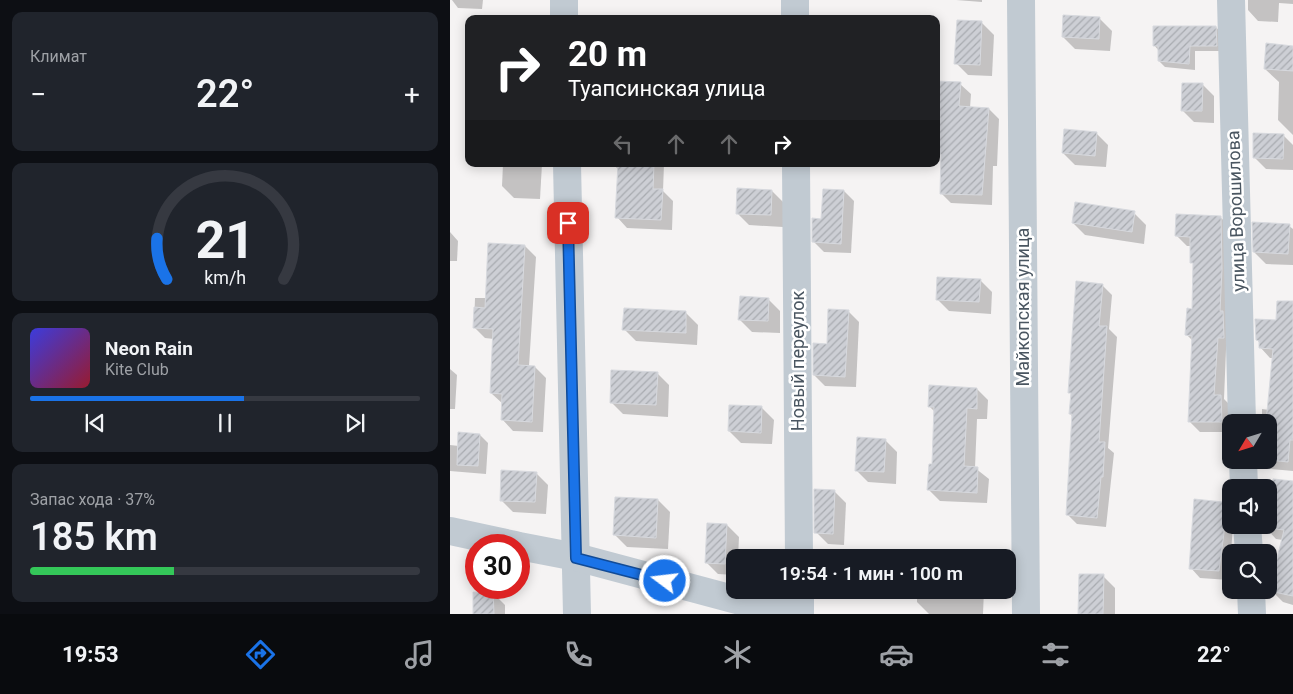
<!DOCTYPE html>
<html lang="ru">
<head>
<meta charset="utf-8">
<style>
  :root { --surface:#171b24; --page:#20242c; --text:#f1f3f6; --muted:#9ea1a6; --line:#363941; --accent:#1a73e8 }
  body { margin:0; font-family:Roboto,sans-serif; background:var(--page); color:var(--text); height:100vh; display:flex; flex-direction:column; font-size:19px; white-space:nowrap }
  * { box-sizing:border-box; margin:0 }
  p { font-size:16px; color:var(--muted) }
  .icon { flex:none; width:28px; height:28px; fill:none; stroke:currentColor; stroke-width:2; stroke-linecap:round; stroke-linejoin:round }
  .map { position:relative; flex:1; overflow:hidden }
  .sheet { display:flex; flex-direction:column; gap:12px; padding:12px; background:#0d0f14; width:450px }
  .sheet>* { flex:none }
  .banner { position:absolute; left:15px; top:15px; width:475px; height:152px; border-radius:10px; box-shadow:0 2px 12px #0003; background:#202124; color:#fff; overflow:hidden }
  .needle { width:32px; rotate:232deg }
  .buttons { position:absolute; left:772px; top:414px; display:grid; gap:10px }
  .buttons a { display:grid; place-items:center; width:55px; height:55px; border-radius:10px; background:var(--surface); box-shadow:0 2px 12px #0003; font-size:25px }
  .speed { position:absolute; left:15px; top:534px; display:flex; gap:10px; font-size:25px; font-weight:700; text-align:center }
  .speed>* { display:grid; place-content:center; width:65px; height:65px; border-radius:50%; background:var(--surface); box-shadow:0 2px 12px #0003; line-height:1 }
  .speed .limit { border:8px solid #d22; background:#fff; color:#111 }
  .pin { position:absolute; display:grid; place-items:center; width:42px; height:42px; color:#fff; margin:-21px; border-radius:10px; box-shadow:0 2px 8px #0006 }
  .me { position:absolute; width:55px; margin:-28px; rotate:285deg; stroke-linejoin:round; filter:drop-shadow(0 0 4px #0008) }
  .turn { display:flex; align-items:center; gap:18px; height:105px; padding:0 20px; font-size:22px }
  .turn .icon { width:65px; height:65px; stroke-width:2.5 }
  .turn b { display:block; font-size:35px; line-height:42px }
  .lanes { display:flex; align-items:center; height:48px; padding:0 20px; background:#0003; justify-content:center; gap:25px; direction:ltr }
  .lanes .off { opacity:.35 }
  .big { font-size:38px; font-weight:600; line-height:1.1 }
  .sheet .tile { flex:1; display:flex; flex-direction:column; justify-content:center; gap:8px; min-width:0; padding:0 18px; border-radius:10px; background:var(--page) }
  .sheet .dial { align-items:center; gap:0 }
  .dial svg { height:130px; overflow:visible; fill:none; stroke:var(--line); stroke-width:7; stroke-linecap:round; text-anchor:middle }
  .dial text { fill:var(--text); stroke:none }
  .song { display:flex; align-items:center; gap:15px }
  .cover { width:60px; height:60px; border-radius:8px; background:linear-gradient(135deg,hsl(240 70% 55%),hsl(350 70% 35%)) }
  .played { height:5px; border-radius:2px; background:linear-gradient(90deg,var(--accent) 55%,var(--line) 55%) }
  .keys { display:flex; justify-content:space-around; direction:ltr }
  .heat { display:flex; justify-content:space-between; align-items:center; font-size:28px; direction:ltr }
  .charge { height:8px; border-radius:4px; background:linear-gradient(90deg,#34c759 37%,var(--line) 0) }
  .trip { position:absolute; left:276px; top:549px; width:290px; height:50px; border-radius:10px; background:var(--surface); box-shadow:0 2px 12px #0003; font-weight:600; line-height:50px; text-align:center }
  .menu { display:flex; height:80px; justify-content:space-around; align-items:center; background:#090b0e; color:var(--muted) }
  .menu .icon { width:35px; height:35px }
  .menu .active { color:var(--accent) }
  .menu b { font-size:22px; color:var(--text) }
  main { display:flex; flex:1; min-height:0 }
  .map>svg:first-child { display:block }
  .shadow { fill:#0003 }
  .building { fill:url(#building-hatch); stroke:#d7d9de }
  .lines { fill:none; stroke-linecap:round; stroke-linejoin:round }
  .minor { stroke:#c1cad2; stroke-width:28 }
  .route-casing { stroke:#114b97; stroke-width:12 }
  .route { stroke:#1a73e8; stroke-width:9 }
  .labels { text-anchor:middle; stroke-width:5; stroke-linejoin:round; paint-order:stroke }
  .street-label { font-size:18px; fill:#4a5661; stroke:#fff }
</style>
</head>
<body>
<main>
<section class="sheet">
<div class="tile"><p>Климат</p>
<div class="heat"><a>−</a><b class="big">22°</b><a>+</a></div>
</div>
<div class="tile dial"><svg viewBox="0 0 100 80">
<path d="M14 69A42 42 0 1 1 86 69"/>
<path d="M14 69A42 42 0 0 1 8 44" stroke="#1a73e8"/>
<text x="50" y="56" font-size="32" font-weight="700">21</text>
<text x="50" y="72" font-size="11">km/h</text>
</svg></div>
<div class="tile">
<div class="song"><i class="cover"></i><div><b>Neon Rain</b><p>Kite Club</p></div></div>
<div class="played"></div>
<div class="keys"><svg class="icon" aria-label="previous" viewBox="0 0 24 24"><path d="M18 5L8 12l10 7zM5 5v14"/></svg><svg class="icon" aria-label="pause" viewBox="0 0 24 24"><path d="M8 5v14M16 5v14"/></svg><svg class="icon" aria-label="next" viewBox="0 0 24 24"><path d="M6 5l10 7-10 7zM19 5v14"/></svg></div>
</div>
<div class="tile"><p>Запас хода · 37%</p><b class="big">185 km</b><div class="charge"></div></div>
</section>
<div class="map">
<svg width="843" height="614" viewBox="0 0 843 614">
  <defs>
    <pattern id="building-hatch" width="6" height="6" patternUnits="userSpaceOnUse" patternTransform="scale(1.25)"><rect width="6" height="6" fill="#cdcfd5"/><path d="M-1 1l2-2M0 6l6-6M5 7l2-2" fill="none" stroke="#a8abb0"/></pattern>
  </defs>
  <rect width="100%" height="100%" fill="#f5f3f3"/>
  <g class="shadow">
    <polygon points="2,0 33,0 32,9 8,8"/>
    <polygon points="506,0 532,0 532,2"/>
    <polygon points="798,0 843,0 843,4 829,3 828,22 808,21 798,10"/>
    <polygon points="650,19 662,31 660,51 625,49 613,37"/>
    <polygon points="532,23 544,35 542,76 518,75 506,63"/>
    <polygon points="766,27 771,33 772,51 745,51 745,70 715,67 709,61 709,51 704,45"/>
    <polygon points="817,45 843,47 843,135 828,120 829,82 815,69"/>
    <polygon points="486,82 510,84 521,94 520,108 539,109 549,119 547,166 543,166 542,205 501,203 491,193 492,157 489,153 491,125 486,120"/>
    <polygon points="752,84 764,96 764,123 744,122 732,110"/>
    <polygon points="646,133 658,145 656,167 625,165 613,153"/>
    <polygon points="833,135 843,145 843,170 816,169 804,157"/>
    <polygon points="53,164 92,164 90,199 64,198 52,186"/>
    <polygon points="163,164 214,164 213,191 223,201 222,230 177,228 167,217 169,170"/>
    <polygon points="322,191 334,203 333,227 299,225 287,213"/>
    <polygon points="394,191 404,201 401,253 374,252 363,241 372,220"/>
    <polygon points="684,213 696,225 694,244 635,235 623,223"/>
    <polygon points="770,217 781,227 774,399 781,406 781,432 750,432 740,422 743,341 737,335 743,310 745,265 742,262 742,246 737,246 727,236"/>
    <polygon points="839,226 843,229 843,265 816,264 804,252"/>
    <polygon points="0,232 8,241 7,261 0,261"/>
    <polygon points="75,246 86,257 79,366 85,367 96,378 93,432 63,431 52,419 53,404 41,393 44,339 35,338 24,327 25,298 36,298"/>
    <polygon points="530,280 542,292 541,314 499,311 487,299"/>
    <polygon points="652,285 662,295 659,329 667,337 658,448 664,453 656,527 627,524 617,514 623,417 620,414 622,394 620,392"/>
    <polygon points="318,299 330,311 330,333 302,332 290,320"/>
    <polygon points="398,311 409,322 406,387 375,386 364,375 378,345"/>
    <polygon points="236,313 248,325 247,345 186,341 174,329"/>
    <polygon points="806,320 843,323 843,471 821,469 812,460 819,460 819,422 812,422 812,409 819,410 823,358 820,358 810,347 810,343 807,340"/>
    <polygon points="0,369 7,375 5,409 0,409"/>
    <polygon points="207,373 219,385 218,417 173,414 161,402"/>
    <polygon points="527,389 538,400 537,419 527,419 525,468 539,479 537,503 490,501 479,490 483,465 485,412 479,406"/>
    <polygon points="312,408 324,420 322,444 291,443 279,431"/>
    <polygon points="30,435 38,443 36,474 0,471 0,445 9,446"/>
    <polygon points="435,440 447,452 446,484 418,482 406,470"/>
    <polygon points="86,473 98,485 96,514 63,512 51,500"/>
    <polygon points="824,480 843,482 843,605 833,602 821,590 833,540 826,539 813,525 819,525 819,509 821,509"/>
    <polygon points="384,491 396,503 394,545 378,544 366,532"/>
    <polygon points="208,500 220,512 218,549 177,547 165,535"/>
    <polygon points="773,503 781,512 783,525 779,580 750,578 741,568"/>
    <polygon points="277,525 289,537 288,558 285,558 285,575 268,574 256,562"/>
    <polygon points="630,575 653,576 665,588 665,614 629,614"/>
    <polygon points="467,590 534,590 533,614 479,614 467,602"/>
    <polygon points="24,593 43,593 55,605 55,614 24,614"/>
  </g>
  <g class="building">
    <polygon points="613,15 650,17 649,39 612,37"/>
    <polygon points="507,20 532,21 530,65 504,64"/>
    <polygon points="703,26 766,26 767,46 740,46 739,64 708,61 708,46 703,46"/>
    <polygon points="816,43 843,46 843,71 814,69"/>
    <polygon points="486,81 511,82 509,106 539,108 532,195 490,194 491,154 488,154 490,115 486,115"/>
    <polygon points="732,83 753,83 752,111 731,111"/>
    <polygon points="614,129 647,132 645,156 612,153"/>
    <polygon points="803,133 834,134 833,159 803,158"/>
    <polygon points="168,164 204,164 203,189 213,189 211,220 165,218"/>
    <polygon points="287,188 322,190 321,215 286,214"/>
    <polygon points="373,189 394,190 391,244 362,242 362,218 371,219"/>
    <polygon points="625,202 685,211 682,232 622,223"/>
    <polygon points="726,214 771,216 772,269 770,311 773,311 774,338 768,338 764,395 771,395 772,422 738,422 742,336 735,335 737,308 742,309 743,263 740,263 740,237 725,236"/>
    <polygon points="802,222 840,224 838,254 803,252"/>
    <polygon points="38,243 75,245 68,365 85,366 82,422 51,420 52,394 40,393 43,329 23,328 24,307 35,308"/>
    <polygon points="487,277 531,279 529,302 486,300"/>
    <polygon points="626,281 653,284 649,326 657,326 649,442 655,442 653,477 651,477 647,518 616,515 622,414 619,414 621,393 618,393"/>
    <polygon points="290,296 319,298 318,321 288,320"/>
    <polygon points="827,301 843,301 843,440 840,440 838,462 819,460 819,422 816,422 823,349 809,348 809,341 806,340 805,319 826,320"/>
    <polygon points="174,308 236,311 236,333 172,330"/>
    <polygon points="378,309 399,310 395,377 363,375 363,343 377,344"/>
    <polygon points="161,370 208,372 206,405 160,403"/>
    <polygon points="479,385 527,388 527,409 517,408 514,466 528,467 527,493 477,490 479,464 482,464 484,407 478,407"/>
    <polygon points="279,405 312,406 311,433 278,431"/>
    <polygon points="8,432 30,434 28,466 7,465"/>
    <polygon points="407,437 436,439 434,472 405,471"/>
    <polygon points="51,470 87,472 85,502 50,501"/>
    <polygon points="823,479 843,481 843,596 819,591 834,530 818,528"/>
    <polygon points="364,489 385,490 383,534 364,533"/>
    <polygon points="165,497 208,499 206,538 163,535"/>
    <polygon points="744,499 773,502 774,533 769,571 739,569"/>
    <polygon points="257,523 277,524 275,564 255,563"/>
    <polygon points="629,574 654,574 653,614 628,614"/>
    <polygon points="23,592 43,592 44,614 23,614"/>
  </g>
  <g class="lines">
    <g class="minor">
      <polyline points="114,0 114,19"/>
      <polyline points="345,0 345,19"/>
      <polyline points="571,0 576,614"/>
      <polyline points="781,0 792,422"/>
      <polyline points="117,164 127,614"/>
      <polyline points="346,164 349,558"/>
      <polyline points="793,460 794,488"/>
      <polyline points="797,525 799,552"/>
      <polyline points="0,531 65,545"/>
      <polyline points="69,546 126,557 339,614"/>
      <polyline points="350,590 350,614"/>
      <polyline points="801,590 802,614"/>
    </g>
  </g>
  <g class="lines">
    <g class="route-casing">
      <polyline id="route" points="118,223 126,558 215,581"/>
    </g>
    <use href="#route" class="route"/>
  </g>
  <g class="labels">
    <g class="street-label">
      <text transform="translate(786 211) rotate(-92)" y="6">улица Ворошилова</text>
      <text transform="translate(573 307) rotate(-90)" y="6">Майкопская улица</text>
      <text transform="translate(348 361) rotate(-90)" y="6">Новый переулок</text>
    </g>
  </g>
</svg>
<div class="buttons">
<a><svg class="needle" viewBox="-14 -14 28 28"><path d="M0-13l5 13h-10z" fill="#e53935"/><path d="M0 13l5-13h-10z" fill="#9ea1a6"/></svg></a>
<a><svg class="icon" aria-label="sound" viewBox="0 0 24 24"><path d="M4 9h4l5-4v14l-5-4H4zM17 9q2 3 0 6"/></svg></a>
<a><svg class="icon" aria-label="search" viewBox="0 0 24 24"><circle cx="10" cy="10" r="6"/><path d="M15 15l6 6"/></svg></a>
</div>
<div class="speed"><div class="limit">30</div></div>
<div class="pin" style="left:118px;top:223px;background:#d93025"><svg class="icon" aria-label="arrive" viewBox="0 0 24 24"><path d="M6 21V4h12l-3 4 3 4H6"/></svg></div>
<svg class="me" style="left:215px;top:581px" viewBox="-20 -20 40 40"><circle r="17" fill="#1a73e8" stroke="#fff" stroke-width="3"/><path d="M0-11L8 9 0 5-8 9z" fill="#fff"/></svg>
<div class="trip">19:54 · 1 мин · 100 m</div>
<div class="banner">
<div class="turn"><svg class="icon" aria-label="right" viewBox="0 0 24 24"><path d="M7 20v-9h11M14 6l5 5-5 5"/></svg><div><b>20 m</b>Туапсинская улица</div></div>
<div class="lanes"><svg class="icon off" aria-label="left" viewBox="0 0 24 24"><path d="M17 20v-9H6M10 6l-5 5 5 5"/></svg><svg class="icon off" aria-label="ahead" viewBox="0 0 24 24"><path d="M12 20V5M6 11l6-6 6 6"/></svg><svg class="icon off" aria-label="ahead" viewBox="0 0 24 24"><path d="M12 20V5M6 11l6-6 6 6"/></svg><svg class="icon" aria-label="right" viewBox="0 0 24 24"><path d="M7 20v-9h11M14 6l5 5-5 5"/></svg></div>
</div>
</div>
</main>
<nav class="menu">
<b>19:53</b>
<svg class="icon active" aria-label="directions" viewBox="0 0 24 24"><path d="M12 3l9 9-9 9-9-9zM9 14v-3h6M13 9l2 2-2 2"/></svg>
<svg class="icon" aria-label="music" viewBox="0 0 24 24"><path d="M9 18V5l10-2v13"/><circle cx="6" cy="18" r="3"/><circle cx="16" cy="16" r="3"/></svg>
<svg class="icon" aria-label="phone" viewBox="0 0 24 24"><path d="M5 4h4l2 5-3 2q2 4 5 5l2-3 5 2v4C11 20 4 13 5 4z"/></svg>
<svg class="icon" aria-label="climate" viewBox="0 0 24 24"><path d="M12 3v18M4 7l16 10M4 17L20 7"/></svg>
<svg class="icon" aria-label="car" viewBox="0 0 24 24"><path d="M5 17H2v-5l4-1 3-4h7l3 4 3 1v5h-3M9 17h6M6 11h13"/><circle cx="7" cy="17" r="2"/><circle cx="17" cy="17" r="2"/></svg>
<svg class="icon" aria-label="filters" viewBox="0 0 24 24"><path d="M4 7h16M4 17h16"/><circle cx="9" cy="7" r="2"/><circle cx="15" cy="17" r="2"/></svg>
<b>22°</b>
</nav>
</body>
</html>
